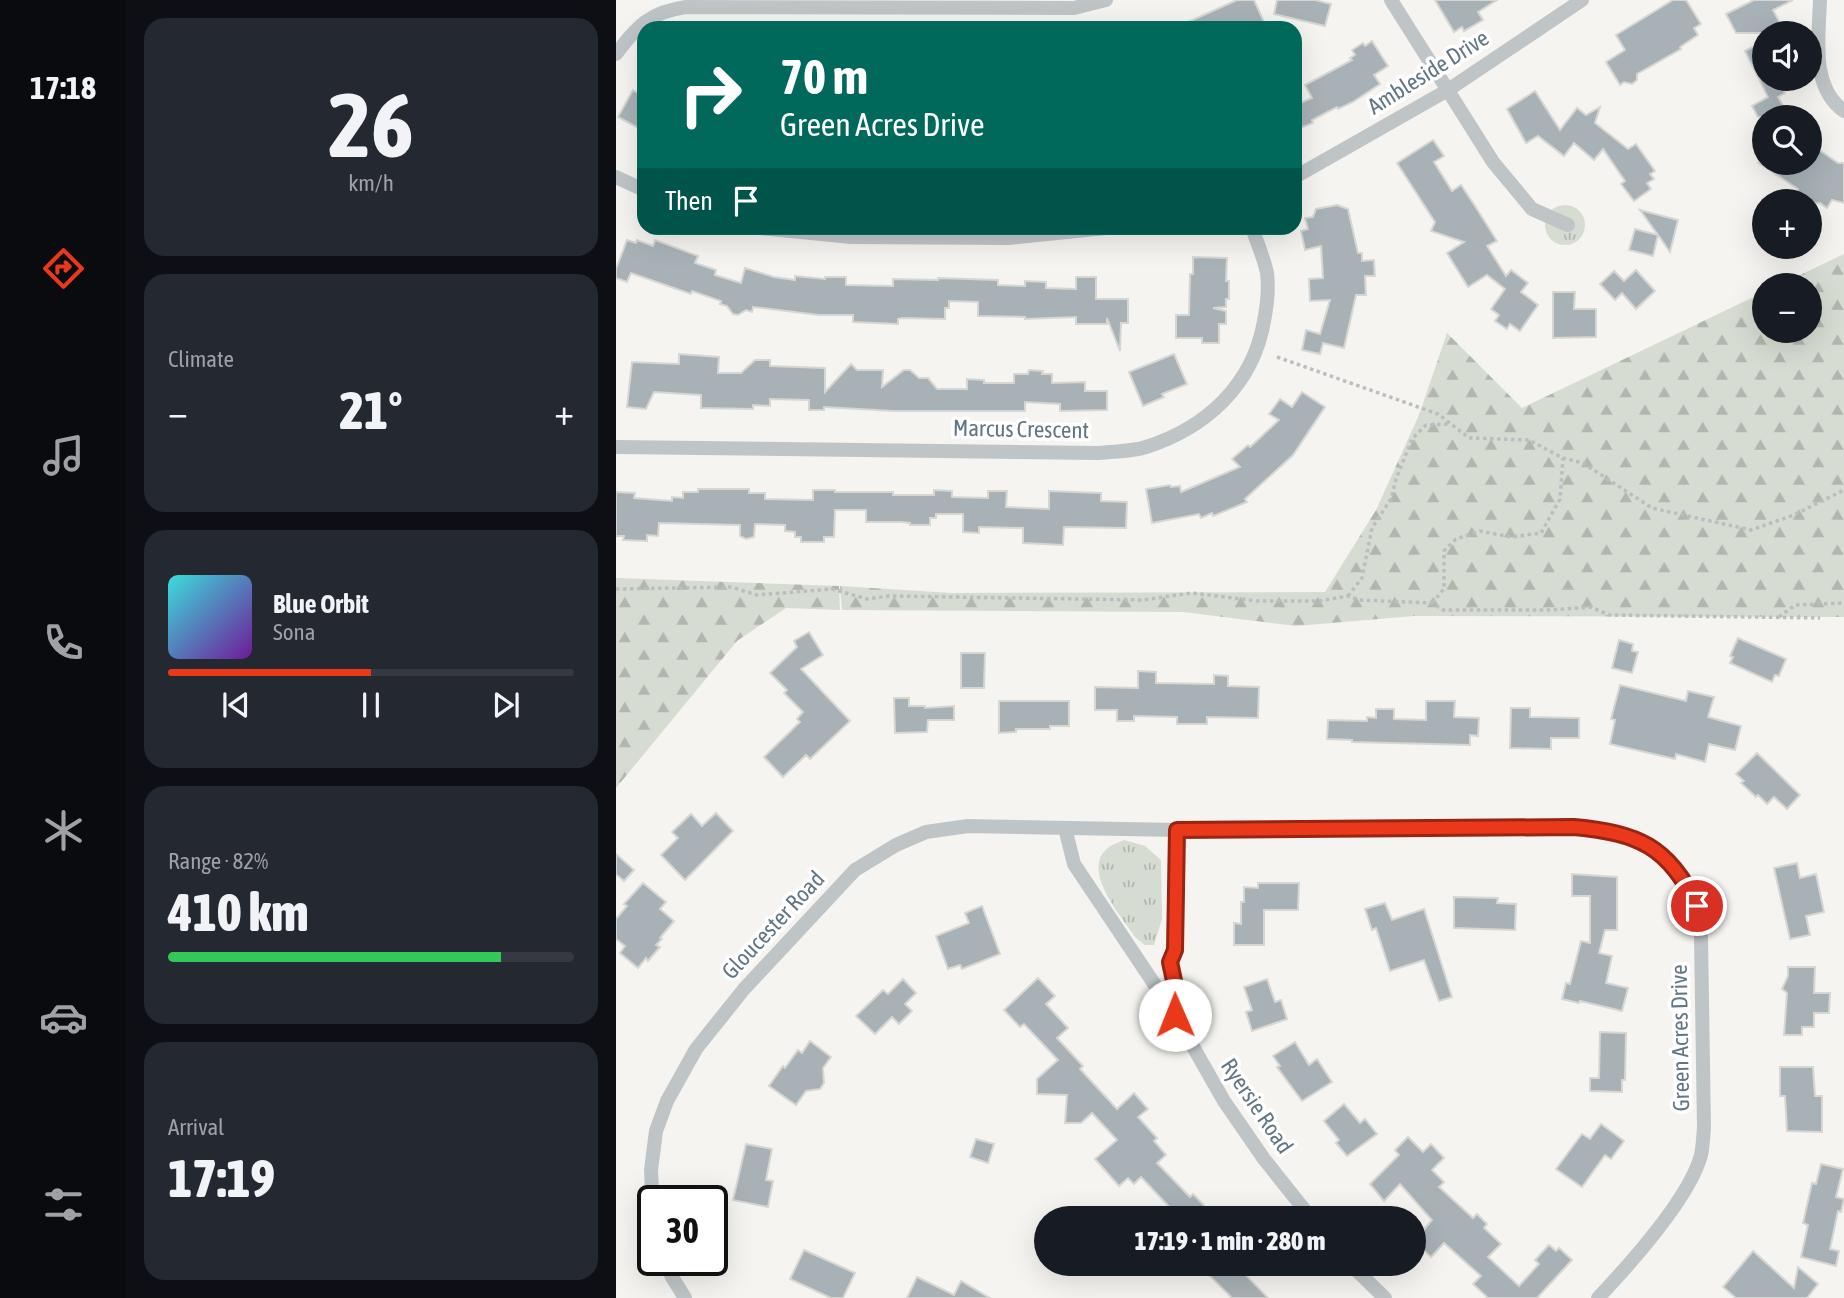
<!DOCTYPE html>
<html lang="en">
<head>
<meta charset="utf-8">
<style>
  :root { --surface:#171b24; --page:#242831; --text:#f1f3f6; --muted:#9ea1a6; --line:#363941; --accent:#ea381b }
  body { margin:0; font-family:"Asap Condensed",sans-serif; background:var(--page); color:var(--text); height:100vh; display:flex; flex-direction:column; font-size:26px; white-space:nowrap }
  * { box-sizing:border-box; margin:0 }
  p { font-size:23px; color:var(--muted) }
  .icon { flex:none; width:38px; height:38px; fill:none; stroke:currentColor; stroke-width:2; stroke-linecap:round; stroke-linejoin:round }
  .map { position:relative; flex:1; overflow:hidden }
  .sheet { display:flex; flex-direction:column; gap:18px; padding:18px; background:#0d0f14; width:490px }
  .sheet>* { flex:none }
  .guide { position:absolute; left:21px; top:21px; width:665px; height:214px; border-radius:21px; box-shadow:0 7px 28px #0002; background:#00695c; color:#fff; overflow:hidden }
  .fabs { position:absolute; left:1136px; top:21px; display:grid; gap:14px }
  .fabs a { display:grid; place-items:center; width:70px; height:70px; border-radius:50%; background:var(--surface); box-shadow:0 7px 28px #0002; font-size:35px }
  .speed { position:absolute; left:21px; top:1185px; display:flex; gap:14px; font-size:35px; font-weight:700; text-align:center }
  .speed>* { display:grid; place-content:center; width:91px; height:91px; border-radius:50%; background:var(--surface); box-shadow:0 7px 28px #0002; line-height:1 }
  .speed .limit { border:4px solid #111; border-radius:10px; background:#fff; color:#111 }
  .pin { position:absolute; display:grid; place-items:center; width:60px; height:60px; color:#fff; margin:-30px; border:4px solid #fff; border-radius:50%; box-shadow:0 2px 7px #0007 }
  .me { position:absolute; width:77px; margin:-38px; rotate:359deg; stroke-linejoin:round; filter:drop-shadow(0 0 5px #0008) }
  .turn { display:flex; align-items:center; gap:24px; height:147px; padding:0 28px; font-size:32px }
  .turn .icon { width:91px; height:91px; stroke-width:2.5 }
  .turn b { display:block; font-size:49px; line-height:60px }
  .then { display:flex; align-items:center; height:66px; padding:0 28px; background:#0003; gap:14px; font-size:26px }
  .big { font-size:52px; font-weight:800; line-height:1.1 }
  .sheet .card { flex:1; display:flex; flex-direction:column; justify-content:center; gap:10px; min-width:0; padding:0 24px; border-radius:21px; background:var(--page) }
  .sheet .dial { align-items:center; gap:0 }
  .dial b { font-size:91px; line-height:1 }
  .song { display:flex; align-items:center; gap:21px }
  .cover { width:84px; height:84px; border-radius:10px; background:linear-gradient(135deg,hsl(180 70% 55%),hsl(280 70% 35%)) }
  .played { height:7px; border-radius:4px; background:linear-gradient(90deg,var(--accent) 50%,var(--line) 50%) }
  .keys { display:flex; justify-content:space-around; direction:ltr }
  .heat { display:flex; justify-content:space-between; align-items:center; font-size:38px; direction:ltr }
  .charge { height:10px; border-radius:5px; background:linear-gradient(90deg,#34c759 82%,var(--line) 0) }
  .trip { position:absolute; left:418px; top:1206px; width:392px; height:70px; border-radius:35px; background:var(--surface); box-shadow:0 7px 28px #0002; font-weight:800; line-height:70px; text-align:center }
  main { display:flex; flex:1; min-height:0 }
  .tab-bar { display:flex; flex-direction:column; width:126px; justify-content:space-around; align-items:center; background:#090b0e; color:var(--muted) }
  .tab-bar .icon { width:49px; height:49px }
  .tab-bar .active { color:var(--accent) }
  .tab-bar b { font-size:32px; color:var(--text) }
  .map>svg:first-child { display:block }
  .grass { fill:url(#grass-tufts) }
  .forest { fill:url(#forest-firs) }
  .building { fill:#a8b2b6; stroke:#d6d6d3; stroke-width:2 }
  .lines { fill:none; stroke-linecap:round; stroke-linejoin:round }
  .path { stroke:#bbbec0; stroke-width:3.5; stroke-dasharray:3.5 3.5; stroke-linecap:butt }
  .street { stroke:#bfc5c7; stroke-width:14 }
  .route-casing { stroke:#982412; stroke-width:18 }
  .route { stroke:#ea381b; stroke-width:12 }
  .labels { text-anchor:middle; stroke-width:7; stroke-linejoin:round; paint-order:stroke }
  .street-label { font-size:23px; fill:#627783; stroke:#fff }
</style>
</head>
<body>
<main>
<nav class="tab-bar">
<b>17:18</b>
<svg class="icon active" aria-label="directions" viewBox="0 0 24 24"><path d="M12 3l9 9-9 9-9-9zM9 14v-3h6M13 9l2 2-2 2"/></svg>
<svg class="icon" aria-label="music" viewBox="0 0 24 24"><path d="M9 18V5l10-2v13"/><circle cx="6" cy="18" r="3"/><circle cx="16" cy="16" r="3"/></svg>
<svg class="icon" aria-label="phone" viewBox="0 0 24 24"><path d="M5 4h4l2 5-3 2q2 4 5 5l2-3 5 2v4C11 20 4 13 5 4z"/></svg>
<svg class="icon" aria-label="climate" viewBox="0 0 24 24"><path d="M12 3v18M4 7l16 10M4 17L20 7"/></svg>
<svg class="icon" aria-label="car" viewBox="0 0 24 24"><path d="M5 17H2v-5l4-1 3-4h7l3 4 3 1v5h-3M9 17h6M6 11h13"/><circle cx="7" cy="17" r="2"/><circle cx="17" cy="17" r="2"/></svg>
<svg class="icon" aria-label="filters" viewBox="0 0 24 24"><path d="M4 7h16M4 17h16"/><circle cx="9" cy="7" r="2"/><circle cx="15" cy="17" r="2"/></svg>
</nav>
<section class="sheet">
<div class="card dial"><b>26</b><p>km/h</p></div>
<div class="card"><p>Climate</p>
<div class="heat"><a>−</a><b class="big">21°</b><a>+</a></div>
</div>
<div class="card">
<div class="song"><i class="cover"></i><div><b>Blue Orbit</b><p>Sona</p></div></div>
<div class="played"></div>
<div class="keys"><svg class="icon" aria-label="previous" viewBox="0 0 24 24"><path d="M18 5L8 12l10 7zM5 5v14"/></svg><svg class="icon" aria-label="pause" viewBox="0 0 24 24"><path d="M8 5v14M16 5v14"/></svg><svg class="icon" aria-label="next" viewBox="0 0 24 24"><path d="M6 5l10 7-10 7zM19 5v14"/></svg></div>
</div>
<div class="card"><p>Range · 82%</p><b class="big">410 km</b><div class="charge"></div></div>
<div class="card"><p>Arrival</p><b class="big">17:19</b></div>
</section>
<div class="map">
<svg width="1228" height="1298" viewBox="0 0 1228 1298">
  <defs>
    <pattern id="grass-tufts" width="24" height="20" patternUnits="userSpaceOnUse" patternTransform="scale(1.75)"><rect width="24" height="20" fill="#d6dcd1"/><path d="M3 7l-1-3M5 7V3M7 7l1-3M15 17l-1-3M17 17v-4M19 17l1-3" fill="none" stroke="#b1b7af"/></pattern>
    <pattern id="forest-firs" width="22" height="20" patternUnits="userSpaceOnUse" patternTransform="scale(1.75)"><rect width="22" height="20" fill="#d6dcd1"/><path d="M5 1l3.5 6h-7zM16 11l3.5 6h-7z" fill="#b1b7af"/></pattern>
  </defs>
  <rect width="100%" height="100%" fill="#f5f4f0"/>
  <g class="grass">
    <circle cx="949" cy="225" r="20"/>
    <path d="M508,840L529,846L545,860L546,919L538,945H529L520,938C506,917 463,869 493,847C497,844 504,842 508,840Z"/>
  </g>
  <g class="forest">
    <polygon points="1228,254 1228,617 798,616 680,626 567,612 226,610 224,586 336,593 709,592 760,510 803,415 831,333 906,408 1148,292 1148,331 1194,331 1194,285 1163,285"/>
    <polygon points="0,578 223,586 224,610 170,608 121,641 0,788"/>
  </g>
  <g class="building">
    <polygon points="621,0 638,0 648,22 637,28 559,28"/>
    <polygon points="661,0 699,0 715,4 709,26 658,14"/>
    <polygon points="819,0 881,0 862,12 867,20 848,31 846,27 838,32"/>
    <polygon points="1057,0 1070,0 1085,24 1078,28 1082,35 1064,47 1065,49 1021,74 1021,80 1016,84 1008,82 1004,85 990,62 1009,50 1000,35"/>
    <polygon points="1138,0 1177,0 1157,10 1165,25 1157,29 1159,33 1120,33 1110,14"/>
    <polygon points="756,41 772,66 758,75 764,84 737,102 722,109 721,107 696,120 697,123 679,130 679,105 696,98 689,85 736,60 734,58 739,55 736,50 747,43 749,46"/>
    <polygon points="1148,41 1148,79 1161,79 1169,93 1162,97 1174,117 1142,117 1136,106 1152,97 1129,51"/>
    <polygon points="17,90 28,97 28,131 2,117"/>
    <polygon points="919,91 944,130 961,108 970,115 984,107 979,123 1012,149 1020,144 1039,171 1034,174 1038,179 1031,183 1035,189 1018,201 1005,184 1009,181 987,149 978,160 958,143 948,156 922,136 910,143 891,109"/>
    <polygon points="817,140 828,156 818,162 836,191 845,185 859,206 881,241 871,246 890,276 895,270 912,283 905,292 922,305 904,331 894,324 891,329 879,321 883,315 875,309 889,289 871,275 852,287 831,253 848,242 815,231 819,222 781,163"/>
    <polygon points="1199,147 1222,163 1228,163 1228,203 1216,200 1211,208 1204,203 1194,204 1194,201 1187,201 1187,196 1180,192 1182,189 1143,163 1194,163 1194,154"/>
    <polygon points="721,205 732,209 742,253 746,253 746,261 758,260 759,276 749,276 750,295 740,295 728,348 707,343 704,354 686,350 690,330 704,334 714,300 694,301 693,279 707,278 705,246 689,250 685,231 692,229 689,218 697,217 700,209"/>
    <polygon points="1024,210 1062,220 1054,252 1042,235 1037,256 1013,250 1019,229 1042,235"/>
    <polygon points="11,240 20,243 21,240 37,246 39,240 82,256 79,263 100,270 99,275 125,283 129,268 158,277 179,280 179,276 209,279 209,277 230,277 230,285 277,286 277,279 322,280 322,278 382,280 382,285 409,286 409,281 430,282 430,288 460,289 460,277 480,277 480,299 512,299 512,323 505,323 504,351 491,318 491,324 460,324 460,317 409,319 409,317 362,316 362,302 333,301 333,308 329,308 329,319 286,318 282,319 282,324 237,322 237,315 203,315 137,307 136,312 130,310 122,315 117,314 111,306 104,304 105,301 76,291 75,294 15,273 11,282 0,278 0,269"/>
    <polygon points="577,257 611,258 610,281 613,281 613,299 610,299 610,307 597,308 610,311 610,324 603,324 603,343 586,343 586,338 560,338 560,315 573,315 574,274 577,274"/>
    <polygon points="1020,270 1039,291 1020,309 1006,293 999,300 984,284 998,271 1008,281"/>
    <polygon points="937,292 959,292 958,309 980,309 980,337 937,338"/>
    <polygon points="63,354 103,357 102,373 125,373 139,360 154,360 154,366 209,368 209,392 235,364 241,370 267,370 266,387 288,370 294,370 303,378 312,378 321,389 351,389 351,379 368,380 368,383 398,383 398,374 412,374 413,370 427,371 426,374 436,374 436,383 469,382 469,391 491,391 491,410 444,411 444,404 409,402 409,411 278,411 208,407 208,410 193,410 193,400 154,399 154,406 137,405 137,409 85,408 85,395 38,392 30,409 11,407 16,362 63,364"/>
    <polygon points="558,354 571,384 546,394 548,397 527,406 513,372"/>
    <polygon points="686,392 709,407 677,455 629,499 631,502 597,516 596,513 585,518 583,514 536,523 530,489 554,485 555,487 564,486 565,492 624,467 616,459 632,445 634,447 663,420 653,414 664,399 676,407"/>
    <polygon points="82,489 133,489 133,493 149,493 149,499 197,500 197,490 219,490 219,492 277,492 277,495 318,495 318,490 336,491 336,497 372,498 372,491 391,491 390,507 433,509 433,491 485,493 485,501 511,502 510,528 448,527 447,545 407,543 407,528 363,527 363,533 347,532 347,514 320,514 320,518 314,518 314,525 294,525 294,523 286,522 250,522 250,510 219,510 218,537 208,537 208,542 185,542 185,537 179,537 179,532 169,531 169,525 139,524 138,537 130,539 124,536 124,525 43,523 42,536 31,535 31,541 7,540 8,536 0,536 0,492 19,493 18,498 56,501 56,497 67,498 67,492 82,492"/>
    <polygon points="193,632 207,655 185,669 234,721 194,759 190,755 167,777 148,757 184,722 181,719 187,712 168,693 171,690 154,673 181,647 178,641"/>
    <polygon points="1122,638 1170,659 1163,676 1159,675 1156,682 1114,663 1117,657 1114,656"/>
    <polygon points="1003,640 1017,644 1016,651 1022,652 1016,673 996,668"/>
    <polygon points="345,653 369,653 368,688 345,688"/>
    <polygon points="522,671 540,672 540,683 598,684 598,675 612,676 612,686 643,687 642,718 591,717 591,724 561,724 561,717 518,716 518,721 501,721 501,710 479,710 479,687 522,688"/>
    <polygon points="1004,685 1070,701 1072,691 1098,697 1092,717 1125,726 1119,750 1093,744 1089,762 1060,754 1059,759 994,744 999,720 995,719"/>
    <polygon points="278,698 293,698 293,706 309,706 309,708 338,706 338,720 312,720 311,732 279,733"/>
    <polygon points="383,701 453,701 453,726 434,726 434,729 400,729 400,732 383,733"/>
    <polygon points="810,701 839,701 838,717 863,718 862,736 854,735 854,745 736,742 736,740 711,739 712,720 751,721 751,717 760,718 760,709 778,709 778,719 810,720"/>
    <polygon points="895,708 914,708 914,717 963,718 963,738 935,738 935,749 894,748"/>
    <polygon points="1141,753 1184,795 1171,809 1158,797 1151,804 1142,795 1140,797 1125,783 1128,781 1120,774"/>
    <polygon points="100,813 117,831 69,880 45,855 62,838 56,832 75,814 86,826"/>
    <polygon points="0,854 18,870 8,881 0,874"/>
    <polygon points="1181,863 1184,878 1200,874 1208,912 1190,916 1194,935 1174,939 1158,868"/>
    <polygon points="956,874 1001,877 1001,930 989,930 983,953 996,956 990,983 1012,988 1006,1011 964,1001 963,1003 946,999 950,983 954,984 965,941 974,943 974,896 956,896"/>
    <polygon points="27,883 50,902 44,909 58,921 44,938 46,939 40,945 44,947 32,961 30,958 22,968 4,953 9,946 0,939 0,919 11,906 8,904"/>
    <polygon points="642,883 683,883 682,910 648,910 648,945 618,945 618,923 625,924 625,902 628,902 628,887 642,888"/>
    <polygon points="838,897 882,898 881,903 900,904 899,930 838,928"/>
    <polygon points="769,903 776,920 808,909 836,997 823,1001 808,960 774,971 760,928 756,930 749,909"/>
    <polygon points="366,906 384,954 346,969 344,965 332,969 320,936 353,923 349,913"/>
    <polygon points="1172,967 1199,967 1198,993 1214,993 1213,1013 1198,1013 1198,1027 1186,1027 1186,1035 1168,1035 1171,993 1166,989 1172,976"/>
    <polygon points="422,978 439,996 430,1004 452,1028 441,1038 467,1066 464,1069 501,1109 518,1093 532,1109 522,1117 541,1138 538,1141 550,1155 541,1163 574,1197 577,1194 600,1218 564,1218 525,1177 518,1184 512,1178 503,1186 479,1159 501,1140 476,1113 465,1123 449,1123 451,1095 421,1094 421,1079 442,1060 408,1024 404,1027 388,1010"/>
    <polygon points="287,979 300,993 289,1004 296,1011 283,1024 276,1017 259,1034 240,1016 267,990 272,994"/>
    <polygon points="651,979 659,1002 665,1000 671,1019 636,1031 630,1012 636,1010 628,987"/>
    <polygon points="984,1032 1010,1033 1009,1080 1006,1080 1006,1092 974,1091 974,1078 983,1078"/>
    <polygon points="194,1041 215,1057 207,1068 208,1083 204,1089 190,1091 180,1105 153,1086 167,1066 169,1068 182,1050 186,1053"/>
    <polygon points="679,1042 693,1065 701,1059 716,1082 686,1101 661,1067 664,1066 657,1056"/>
    <polygon points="1164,1067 1197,1067 1199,1096 1206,1096 1206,1132 1171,1131 1169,1096 1164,1096"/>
    <polygon points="728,1104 744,1123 749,1119 761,1134 731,1156 720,1143 723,1140 708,1121"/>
    <polygon points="985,1124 1008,1141 995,1159 989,1155 966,1187 940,1169 966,1134 974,1139"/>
    <polygon points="792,1137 807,1152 815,1144 828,1158 816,1170 828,1182 823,1187 857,1218 861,1214 871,1224 868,1228 885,1244 872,1257 903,1286 923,1264 919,1260 933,1245 940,1251 943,1248 956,1260 921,1298 872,1298 857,1284 865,1276 828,1243 815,1257 798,1242 816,1220 784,1184 768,1201 754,1184 783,1155 779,1150"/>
    <polygon points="360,1139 378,1144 372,1163 354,1157"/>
    <polygon points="130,1144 156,1149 150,1180 157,1181 152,1207 117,1200"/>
    <polygon points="1205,1164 1227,1169 1220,1197 1228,1199 1225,1212 1222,1211 1214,1249 1223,1251 1220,1266 1185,1257 1192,1225 1187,1223 1196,1183 1200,1184"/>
    <polygon points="188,1250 239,1273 227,1298 215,1298 174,1279"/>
    <polygon points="1137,1251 1178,1288 1182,1267 1202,1284 1191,1298 1120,1298 1107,1287"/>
    <polygon points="582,1264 619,1264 652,1298 616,1298"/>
    <polygon points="301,1277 338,1295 345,1281 374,1298 291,1298"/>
  </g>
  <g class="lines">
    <g class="path">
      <polyline points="661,357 822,414 853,438 913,440 947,458 967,463 1036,508 1135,530 1178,515 1228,490"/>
      <polyline points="0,589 115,587 141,595 216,589 251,599 273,596 527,600 576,593 642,601 703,601 732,596 743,600 816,603 827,610 933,610 975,607 993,615 1204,618"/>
      <polyline points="732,596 746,578 756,528 775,499 780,479 796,439 810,425 834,424"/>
      <polyline points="816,603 828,589 828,551 840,539 864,531 895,537 925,533 944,499 947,458"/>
      <polyline points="1163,617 1179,605 1228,603"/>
    </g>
    <g class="street">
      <polyline points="775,0 877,162 916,209 952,225"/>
      <path d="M1204,0C1203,37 1194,87 1228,111"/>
      <path d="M0,54C21,26 34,12 70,7L458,8L490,0"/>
      <polyline points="0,177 28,190"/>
      <polyline points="679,177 832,90 966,0"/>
      <polyline points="144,228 235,237 393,238 490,228"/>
      <path d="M0,447L482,453C498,451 515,452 530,447C590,428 637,385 648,321C651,306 653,289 651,273C648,258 641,242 636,228"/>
      <polyline points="449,828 458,864 559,1015 608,1101 648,1159 695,1218"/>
      <polyline points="559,1015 560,990 554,962 559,950 561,830"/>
      <path d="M37,1212L35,1170L40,1131L51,1101L80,1049L128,989L239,870L280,845L310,832L352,826L561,830L958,827C1013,832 1061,847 1081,904C1084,914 1084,927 1085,937L1088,1128C1087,1137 1087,1146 1085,1155C1074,1197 1013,1265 982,1298"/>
      <polyline points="49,1260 56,1277 69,1298"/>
      <polyline points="734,1264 769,1298"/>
    </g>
  </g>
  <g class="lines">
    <g class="route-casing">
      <path id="route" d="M559,1015L560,990L554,962L559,950L561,830L958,827C1022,833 1053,846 1081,906"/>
    </g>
    <use href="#route" class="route"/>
  </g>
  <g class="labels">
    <g class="street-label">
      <text transform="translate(812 72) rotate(-32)" y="8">Ambleside Drive</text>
      <text transform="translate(405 429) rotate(1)" y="8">Marcus Crescent</text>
      <text transform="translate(157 925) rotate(-47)" y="8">Gloucester Road</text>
      <text transform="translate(1064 1038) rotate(-91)" y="8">Green Acres Drive</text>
      <text transform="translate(641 1106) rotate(56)" y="8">Ryersie Road</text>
    </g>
  </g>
</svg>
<div class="fabs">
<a><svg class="icon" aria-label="sound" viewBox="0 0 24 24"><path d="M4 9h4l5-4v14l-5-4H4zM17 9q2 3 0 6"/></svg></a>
<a><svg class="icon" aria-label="search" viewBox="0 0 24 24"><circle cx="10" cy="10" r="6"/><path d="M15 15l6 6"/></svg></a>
<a>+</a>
<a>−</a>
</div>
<div class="speed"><div class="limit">30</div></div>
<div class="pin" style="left:1081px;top:906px;background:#d93025"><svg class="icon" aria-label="arrive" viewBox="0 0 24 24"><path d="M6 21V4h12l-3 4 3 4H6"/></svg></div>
<svg class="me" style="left:559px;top:1015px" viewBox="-20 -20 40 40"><circle r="19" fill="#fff"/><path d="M0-13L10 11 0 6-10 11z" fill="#ea381b"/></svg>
<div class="trip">17:19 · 1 min · 280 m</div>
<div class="guide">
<div class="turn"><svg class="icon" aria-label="right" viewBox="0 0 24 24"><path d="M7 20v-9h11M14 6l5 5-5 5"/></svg><div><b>70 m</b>Green Acres Drive</div></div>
<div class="then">Then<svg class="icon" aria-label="arrive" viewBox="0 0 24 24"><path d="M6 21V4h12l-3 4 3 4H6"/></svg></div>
</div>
</div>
</main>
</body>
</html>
